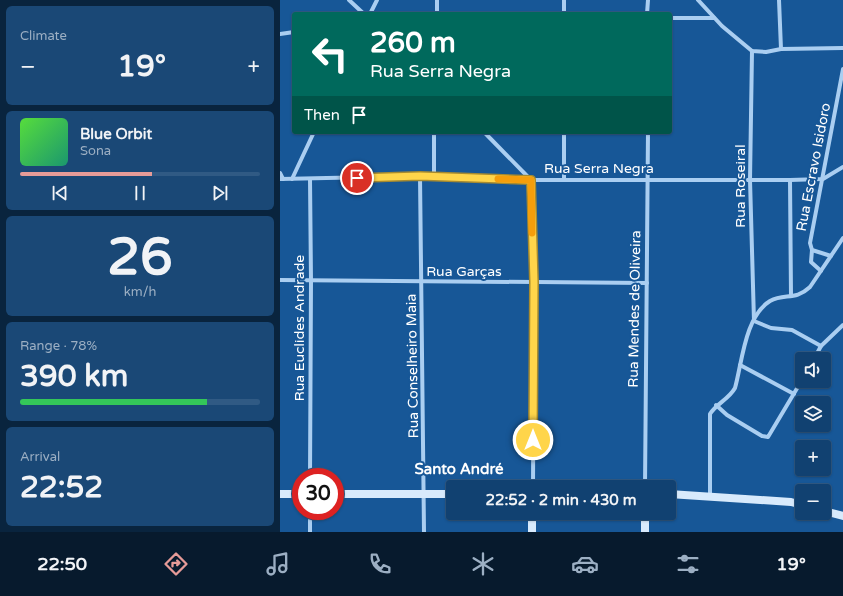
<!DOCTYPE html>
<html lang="en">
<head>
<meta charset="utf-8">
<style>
  :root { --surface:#114171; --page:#1a4876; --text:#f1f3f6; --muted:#9cafc3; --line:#305a84; --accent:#e69b98 }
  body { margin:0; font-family:"Varela Round",sans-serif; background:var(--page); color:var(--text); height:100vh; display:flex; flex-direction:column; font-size:15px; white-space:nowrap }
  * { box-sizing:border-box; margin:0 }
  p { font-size:13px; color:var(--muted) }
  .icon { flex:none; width:22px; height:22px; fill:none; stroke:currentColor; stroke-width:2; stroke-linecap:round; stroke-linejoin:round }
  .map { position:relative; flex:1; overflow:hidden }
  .panel { display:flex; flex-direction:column; gap:6px; padding:6px; background:#09243e; width:280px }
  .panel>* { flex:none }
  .top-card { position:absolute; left:12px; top:12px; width:380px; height:122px; border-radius:4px; box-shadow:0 1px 3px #0004,0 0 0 1px var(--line); background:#00695c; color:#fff; overflow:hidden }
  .controls { position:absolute; left:515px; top:352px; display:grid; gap:8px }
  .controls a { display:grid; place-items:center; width:36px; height:36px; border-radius:4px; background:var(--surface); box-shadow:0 1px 3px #0004,0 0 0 1px var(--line); font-size:20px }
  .speed { position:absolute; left:12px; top:468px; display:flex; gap:8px; font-size:20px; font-weight:700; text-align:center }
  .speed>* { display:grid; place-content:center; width:52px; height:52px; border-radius:50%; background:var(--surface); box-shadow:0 1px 3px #0004,0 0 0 1px var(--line); line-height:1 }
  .speed .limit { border:6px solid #d22; background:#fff; color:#111 }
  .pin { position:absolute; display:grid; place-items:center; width:34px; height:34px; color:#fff; margin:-17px; border:2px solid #fff; border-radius:50%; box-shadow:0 1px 4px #0007 }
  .me { position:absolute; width:44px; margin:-22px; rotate:0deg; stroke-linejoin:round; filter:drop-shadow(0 0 3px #0008) }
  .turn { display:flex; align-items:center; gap:14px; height:84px; padding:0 12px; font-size:18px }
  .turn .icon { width:52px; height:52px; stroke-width:2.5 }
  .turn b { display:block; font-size:28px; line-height:34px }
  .then { display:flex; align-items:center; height:38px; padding:0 12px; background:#0003; gap:8px; font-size:15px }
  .big { font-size:30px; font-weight:700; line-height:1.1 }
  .panel .card { flex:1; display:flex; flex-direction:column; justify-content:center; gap:6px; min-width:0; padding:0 14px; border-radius:6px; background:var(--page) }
  .panel .dial { align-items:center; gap:0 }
  .dial b { font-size:52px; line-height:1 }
  .song { display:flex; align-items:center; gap:12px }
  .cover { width:48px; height:48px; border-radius:6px; background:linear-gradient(135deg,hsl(110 70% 55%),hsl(160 70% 35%)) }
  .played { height:4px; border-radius:2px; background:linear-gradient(90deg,var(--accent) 55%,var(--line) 55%) }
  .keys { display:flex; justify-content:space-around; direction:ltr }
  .heat { display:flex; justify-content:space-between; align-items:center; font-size:22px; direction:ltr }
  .charge { height:6px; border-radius:3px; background:linear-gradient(90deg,#34c759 78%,var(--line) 0) }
  .trip { position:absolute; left:166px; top:480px; width:230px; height:40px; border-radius:4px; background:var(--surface); box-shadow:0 1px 3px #0004,0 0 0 1px var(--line); font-weight:700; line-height:40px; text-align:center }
  .tabs { display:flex; height:64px; justify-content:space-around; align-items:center; background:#071a2d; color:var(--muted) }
  .tabs .icon { width:28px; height:28px }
  .tabs .selected { color:var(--accent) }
  .tabs b { font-size:18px; color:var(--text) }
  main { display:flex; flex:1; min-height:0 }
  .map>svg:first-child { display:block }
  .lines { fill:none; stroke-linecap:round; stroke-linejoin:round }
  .street { stroke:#aacef1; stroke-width:4 }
  .secondary { stroke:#d8eafc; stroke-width:8 }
  .route-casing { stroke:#a68a30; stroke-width:10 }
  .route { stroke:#ffd54a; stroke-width:7 }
  .slow { stroke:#f59e0b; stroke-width:7 }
  .labels { text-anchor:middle; stroke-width:4; stroke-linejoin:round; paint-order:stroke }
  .street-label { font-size:14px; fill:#fff; stroke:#175797 }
  .neighbourhood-label { font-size:15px; font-weight:bold; fill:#fff; stroke:#175797 }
</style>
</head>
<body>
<main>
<section class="panel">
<div class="card"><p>Climate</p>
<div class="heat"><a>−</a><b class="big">19°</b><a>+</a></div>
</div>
<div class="card">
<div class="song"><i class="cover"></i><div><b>Blue Orbit</b><p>Sona</p></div></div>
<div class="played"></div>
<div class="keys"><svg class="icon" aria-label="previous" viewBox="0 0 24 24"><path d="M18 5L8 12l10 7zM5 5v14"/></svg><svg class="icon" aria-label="pause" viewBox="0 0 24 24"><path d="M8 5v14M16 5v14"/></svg><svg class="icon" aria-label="next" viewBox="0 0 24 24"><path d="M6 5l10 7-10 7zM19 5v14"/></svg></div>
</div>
<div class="card dial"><b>26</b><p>km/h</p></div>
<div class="card"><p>Range · 78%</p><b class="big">390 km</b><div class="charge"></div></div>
<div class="card"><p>Arrival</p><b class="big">22:52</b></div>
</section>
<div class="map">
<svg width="563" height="532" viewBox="0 0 563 532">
  <rect width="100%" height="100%" fill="#175797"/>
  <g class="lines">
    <g class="street">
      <polyline points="69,0 84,14"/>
      <polyline points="418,0 442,26 472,51 486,52 501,49 563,48"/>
      <polyline points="499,0 501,49"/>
      <polyline points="90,14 97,0"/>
      <polyline points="157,14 157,0"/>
      <polyline points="284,14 284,0"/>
      <polyline points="367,14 368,0"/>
      <polyline points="390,18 434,18"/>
      <polyline points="0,34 14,32"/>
      <polyline points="472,51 470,180 474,321 491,328 512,330 541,346"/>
      <polyline points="154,132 154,177"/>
      <polyline points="204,132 251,180 254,282 253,487"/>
      <polyline points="284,132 284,180"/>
      <polyline points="0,173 3,179"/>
      <polyline points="140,176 144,532"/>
      <polyline points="0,179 140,176 251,180 510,180 543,179 563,167"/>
      <polyline points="12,179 34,132"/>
      <polyline points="510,180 511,296"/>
      <polyline points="532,250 531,262 541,271"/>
      <polyline points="551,256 532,250 530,243 563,69"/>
      <polyline points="0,280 367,283"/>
      <polyline points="534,359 541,346 563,325"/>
      <polyline points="460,365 514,394"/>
      <polyline points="436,405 447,415 482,436 488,437 522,380"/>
      <polyline points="30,477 31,281 30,179"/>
      <polyline points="365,487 368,132"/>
      <path d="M430,496V414C436,404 449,399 455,388C462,363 465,316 490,301C505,293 515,301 530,287L563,238"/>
      <polyline points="30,511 30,532"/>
    </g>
    <g class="secondary">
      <polyline points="0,494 21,494"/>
      <polyline points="55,494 173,494"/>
      <polyline points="389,494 511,502 522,505"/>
      <polyline points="544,511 563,516"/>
      <polyline points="365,513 365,532"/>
      <polyline points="252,532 252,513"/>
    </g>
  </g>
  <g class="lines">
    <g class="route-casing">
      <polyline id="route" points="77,178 140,176 251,180 254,282 253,440"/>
    </g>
    <use href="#route" class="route"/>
    <polyline class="slow" points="218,179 251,180 252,233"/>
  </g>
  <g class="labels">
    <g class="street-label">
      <text transform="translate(533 167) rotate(-79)" y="5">Rua Escravo Isidoro</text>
      <text x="319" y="173">Rua Serra Negra</text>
      <text transform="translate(460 186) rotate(-90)" y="5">Rua Roseiral</text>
      <text x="184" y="276">Rua Garças</text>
      <text transform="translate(354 309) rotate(-89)" y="5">Rua Mendes de Oliveira</text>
      <text transform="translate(19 328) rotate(-90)" y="5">Rua Euclides Andrade</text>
      <text transform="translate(132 366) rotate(-91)" y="5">Rua Conselheiro Maia</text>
    </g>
    <g class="neighbourhood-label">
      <text x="179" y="474">Santo André</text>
    </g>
  </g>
</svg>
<div class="controls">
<a><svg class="icon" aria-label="sound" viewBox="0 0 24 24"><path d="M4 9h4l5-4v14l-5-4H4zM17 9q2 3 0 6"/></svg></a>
<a><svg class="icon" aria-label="layers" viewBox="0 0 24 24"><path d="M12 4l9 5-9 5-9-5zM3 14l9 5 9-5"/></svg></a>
<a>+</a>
<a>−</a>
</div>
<div class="speed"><div class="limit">30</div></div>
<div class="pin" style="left:77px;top:178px;background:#d93025"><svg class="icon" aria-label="arrive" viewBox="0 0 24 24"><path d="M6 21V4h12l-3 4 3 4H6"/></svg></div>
<svg class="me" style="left:253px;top:440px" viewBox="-20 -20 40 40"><circle r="17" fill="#ffd54a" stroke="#fff" stroke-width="3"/><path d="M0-11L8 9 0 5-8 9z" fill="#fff"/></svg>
<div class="trip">22:52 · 2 min · 430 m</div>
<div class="top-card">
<div class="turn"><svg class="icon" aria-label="left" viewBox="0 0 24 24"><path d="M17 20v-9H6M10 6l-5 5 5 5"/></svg><div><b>260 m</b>Rua Serra Negra</div></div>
<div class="then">Then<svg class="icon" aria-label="arrive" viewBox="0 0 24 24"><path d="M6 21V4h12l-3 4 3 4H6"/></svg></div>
</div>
</div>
</main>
<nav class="tabs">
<b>22:50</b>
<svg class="icon selected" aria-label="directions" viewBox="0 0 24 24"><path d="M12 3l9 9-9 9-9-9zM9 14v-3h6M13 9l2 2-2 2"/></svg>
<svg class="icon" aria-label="music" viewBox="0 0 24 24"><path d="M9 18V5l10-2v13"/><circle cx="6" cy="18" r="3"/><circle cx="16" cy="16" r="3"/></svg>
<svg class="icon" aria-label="phone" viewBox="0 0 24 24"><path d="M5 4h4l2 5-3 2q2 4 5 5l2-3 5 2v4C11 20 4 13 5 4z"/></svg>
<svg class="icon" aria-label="climate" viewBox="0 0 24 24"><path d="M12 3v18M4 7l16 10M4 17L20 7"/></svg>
<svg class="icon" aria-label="car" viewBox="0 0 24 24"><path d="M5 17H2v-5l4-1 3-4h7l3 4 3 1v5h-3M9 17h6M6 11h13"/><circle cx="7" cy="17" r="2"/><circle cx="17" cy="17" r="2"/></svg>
<svg class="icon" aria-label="filters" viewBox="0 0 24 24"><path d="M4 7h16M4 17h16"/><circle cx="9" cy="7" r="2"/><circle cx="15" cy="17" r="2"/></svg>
<b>19°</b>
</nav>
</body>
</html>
